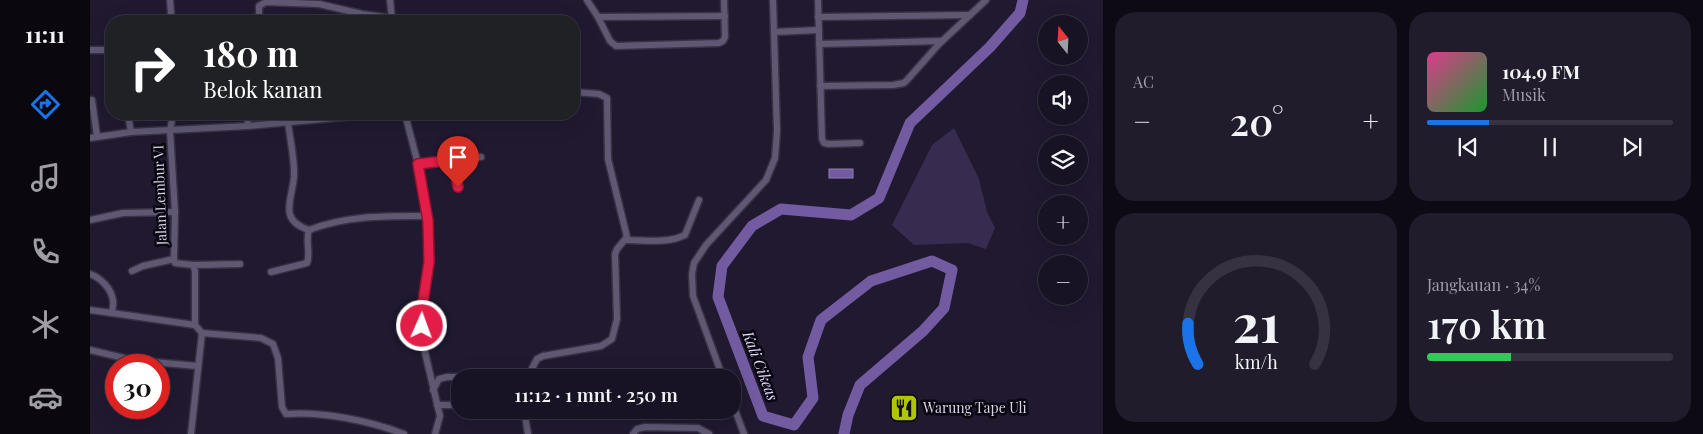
<!DOCTYPE html>
<html lang="id">
<head>
<meta charset="utf-8">
<style>
  :root { --surface:#181324; --page:#211c2c; --text:#f1f3f6; --muted:#9f9ea6; --line:#363241; --accent:#1a73e8 }
  body { margin:0; font-family:"Playfair Display",serif; background:var(--page); color:var(--text); height:100vh; display:flex; flex-direction:column; font-size:19px; white-space:nowrap }
  * { box-sizing:border-box; margin:0 }
  p { font-size:16px; color:var(--muted) }
  .icon { flex:none; width:28px; height:28px; fill:none; stroke:currentColor; stroke-width:2; stroke-linecap:round; stroke-linejoin:round }
  .map { position:relative; flex:1; overflow:hidden }
  .sheet { display:flex; flex-direction:column; gap:12px; padding:12px; background:#0d0a14; width:600px }
  .sheet>* { flex:none }
  .top-card { position:absolute; left:15px; top:15px; width:475px; height:105px; border-radius:20px; box-shadow:0 5px 20px #0002,0 0 0 1px var(--line); background:#202124; color:#fff; overflow:hidden }
  .needle { width:32px; rotate:342deg }
  .controls { position:absolute; left:948px; top:15px; display:grid; gap:10px }
  .controls a { display:grid; place-items:center; width:50px; height:50px; border-radius:50%; background:var(--surface); box-shadow:0 5px 20px #0002,0 0 0 1px var(--line); font-size:25px }
  .speed { position:absolute; left:15px; top:354px; display:flex; gap:10px; font-size:25px; font-weight:700; text-align:center }
  .speed>* { display:grid; place-content:center; width:65px; height:65px; border-radius:50%; background:var(--surface); box-shadow:0 5px 20px #0002,0 0 0 1px var(--line); line-height:1 }
  .speed .limit { border:8px solid #d22; background:#fff; color:#111 }
  .pin { position:absolute; display:grid; place-items:center; width:42px; height:42px; color:#fff; margin:-51px -21px; border-radius:50% 50% 50% 0; rotate:-45deg; box-shadow:0 0 5px #0007 }
  .pin .icon { rotate:45deg }
  .me { position:absolute; width:55px; margin:-28px; rotate:2deg; stroke-linejoin:round; filter:drop-shadow(0 0 4px #0008) }
  .turn { display:flex; align-items:center; gap:18px; height:105px; padding:0 15px; font-size:22px }
  .turn .icon { width:65px; height:65px; stroke-width:2.5 }
  .turn b { display:block; font-size:35px; line-height:42px }
  .big { font-size:38px; font-weight:600; line-height:1.1 }
  .sheet .card { flex:1; display:flex; flex-direction:column; justify-content:center; gap:8px; min-width:0; padding:0 18px; border-radius:20px; background:var(--page) }
  .sheet .dial { align-items:center; gap:0 }
  .dial svg { height:130px; overflow:visible; fill:none; stroke:var(--line); stroke-width:7; stroke-linecap:round; text-anchor:middle }
  .dial text { fill:var(--text); stroke:none }
  .song { display:flex; align-items:center; gap:15px }
  .cover { width:60px; height:60px; border-radius:8px; background:linear-gradient(135deg,hsl(330 70% 55%),hsl(130 70% 35%)) }
  .played { height:5px; border-radius:2px; background:linear-gradient(90deg,var(--accent) 25%,var(--line) 25%) }
  .keys { display:flex; justify-content:space-around; direction:ltr }
  .heat { display:flex; justify-content:space-between; align-items:center; font-size:28px; direction:ltr }
  .charge { height:8px; border-radius:4px; background:linear-gradient(90deg,#34c759 34%,var(--line) 0) }
  .sheet .tiles { flex:1; display:grid; gap:12px; grid-template-columns:repeat(2,1fr) }
  .trip { position:absolute; left:361px; top:369px; width:290px; height:50px; border-radius:20px; background:var(--surface); box-shadow:0 5px 20px #0002,0 0 0 1px var(--line); font-weight:600; line-height:50px; text-align:center }
  main { display:flex; flex:1; min-height:0 }
  .tabs { display:flex; flex-direction:column; width:90px; justify-content:space-around; align-items:center; background:#0a080e; color:var(--muted) }
  .tabs .icon { width:35px; height:35px }
  .tabs .on { color:var(--accent) }
  .tabs b { font-size:22px; color:var(--text) }
  .map>svg:first-child { display:block }
  .green { fill:#372b50 }
  .water { fill:#725ba0; stroke:#907fb4 }
  .lines { fill:none; stroke-linecap:round; stroke-linejoin:round }
  .river { stroke:#725ba0; stroke-width:11 }
  .minor-casing { stroke:#373244; stroke-width:9 }
  .minor { stroke:#605873; stroke-width:6 }
  .route-casing { stroke:#92132f; stroke-width:12 }
  .route { stroke:#e11d48; stroke-width:9 }
  .labels { text-anchor:middle; stroke-width:5; stroke-linejoin:round; paint-order:stroke }
  .street-label { font-size:14px; fill:#d7d3e3; stroke:#090610 }
  .poi-label { font-size:14px; fill:#d7d3e3; stroke:#090610; text-anchor:start }
  .water-label { font-size:15px; font-style:italic; fill:#e2d7ff; stroke:#090610 }
</style>
</head>
<body>
<main>
<nav class="tabs">
<b>11:11</b>
<svg class="icon on" aria-label="directions" viewBox="0 0 24 24"><path d="M12 3l9 9-9 9-9-9zM9 14v-3h6M13 9l2 2-2 2"/></svg>
<svg class="icon" aria-label="music" viewBox="0 0 24 24"><path d="M9 18V5l10-2v13"/><circle cx="6" cy="18" r="3"/><circle cx="16" cy="16" r="3"/></svg>
<svg class="icon" aria-label="phone" viewBox="0 0 24 24"><path d="M5 4h4l2 5-3 2q2 4 5 5l2-3 5 2v4C11 20 4 13 5 4z"/></svg>
<svg class="icon" aria-label="climate" viewBox="0 0 24 24"><path d="M12 3v18M4 7l16 10M4 17L20 7"/></svg>
<svg class="icon" aria-label="car" viewBox="0 0 24 24"><path d="M5 17H2v-5l4-1 3-4h7l3 4 3 1v5h-3M9 17h6M6 11h13"/><circle cx="7" cy="17" r="2"/><circle cx="17" cy="17" r="2"/></svg>
</nav>
<div class="map">
<svg width="1013" height="434" viewBox="0 0 1013 434">
  <rect width="100%" height="100%" fill="#201930"/>
  <polygon class="green" points="864,128 889,179 897,212 905,228 896,249 878,243 824,245 802,225 842,145"/>
  <rect class="water" x="739" y="169" width="24" height="9"/>
  <g class="lines">
    <polyline class="river" points="754,434 758,415 770,385 833,331 854,308 862,270 842,261 781,281 731,320 718,357 723,398 704,425 673,416 628,297 632,266 662,226 691,209 761,215 789,198 820,123 900,47 930,13 933,0"/>
    <g class="minor-casing">
      <g id="minor">
        <polyline points="300,0 302,20"/>
        <polyline points="497,0 508,17 520,41 526,46 629,43 633,41 635,37 634,0"/>
        <polyline points="728,0 732,139 734,143 739,144 770,143"/>
        <polyline points="508,17 635,16"/>
        <polyline points="728,17 880,15"/>
        <polyline points="79,21 81,13 80,0"/>
        <polyline points="169,21 169,6 176,2 229,4 272,14 301,18"/>
        <polyline points="684,32 729,30"/>
        <polyline points="729,44 852,41"/>
        <polyline points="0,50 21,50"/>
        <polyline points="730,86 803,85 814,83 818,79 849,44 896,0"/>
        <polyline points="2,100 7,136"/>
        <polyline points="38,114 41,132"/>
        <path d="M83,114L80,131L85,212L84,259L85,263L103,265L105,271V325L112,333L171,338L183,344L188,358L192,407L196,414C232,411 280,421 314,434"/>
        <polyline points="157,114 158,126"/>
        <polyline points="184,114 187,123"/>
        <polyline points="315,114 328,164 338,221 339,262 332,309 333,344 350,416 345,434"/>
        <path d="M198,122C200,140 205,159 204,177C202,200 188,220 219,230"/>
        <polyline points="0,138 41,132 158,126 286,114"/>
        <polyline points="363,159 368,187"/>
        <polyline points="328,164 391,157"/>
        <polyline points="0,220 33,213 85,212"/>
        <path d="M535,240C555,240 577,244 595,235L609,200"/>
        <polyline points="103,265 150,264"/>
        <polyline points="42,271 53,266 84,259"/>
        <path d="M181,272L217,263C221,252 215,241 219,230C257,215 297,216 337,216"/>
        <path d="M0,274C10,277 22,289 23,301C24,304 22,309 22,313L105,325"/>
        <polyline points="0,310 22,313"/>
        <polyline points="0,350 42,360 107,366"/>
        <polyline points="437,378 447,359 453,356 511,346 522,339 527,319 525,254 527,249 537,237 518,159 517,98 509,94 484,92"/>
        <polyline points="633,378 603,296 602,274 604,263 616,245 676,180 685,158 687,131 683,0"/>
        <polyline points="343,390 349,379 357,377 406,377"/>
        <polyline points="642,402 654,434"/>
        <polyline points="347,405 370,405"/>
        <polyline points="434,410 438,434"/>
        <polyline points="101,434 112,333"/>
        <polyline points="543,434 547,429 555,427 608,428 619,434"/>
      </g>
    </g>
    <use href="#minor" class="minor"/>
  </g>
  <g class="lines">
    <g class="route-casing">
      <polyline id="route" points="332,326 332,309 339,262 338,221 328,164 363,160 368,187"/>
    </g>
    <use href="#route" class="route"/>
  </g>
  <defs>
    <g id="restaurant-square" transform="scale(1.4375)"><rect x="-9" y="-9" width="18" height="18" rx="4" fill="#afc505" stroke="#090610"/><path d="M-5-6h1v4h1v-4h1v4h1v-4h1v5L-1.5 .5V6h-2V.5L-5-1ZM5-6V6H3V1.5H1.5Q1.5-4 5-6Z" fill="#111"/></g>
  </defs>
  <g fill-rule="evenodd">
    <use href="#restaurant-square" x="814" y="408"/>
  </g>
  <g class="labels">
    <g class="street-label">
      <text transform="translate(70 195) rotate(-92)" y="5">Jalan Lembur VI</text>
    </g>
    <g class="poi-label">
      <text x="833" y="413">Warung Tape Uli</text>
    </g>
    <g class="water-label">
      <text transform="translate(670 366) rotate(69)" y="5">Kali Cikeas</text>
    </g>
  </g>
</svg>
<div class="controls">
<a><svg class="needle" viewBox="-14 -14 28 28"><path d="M0-13l5 13h-10z" fill="#e53935"/><path d="M0 13l5-13h-10z" fill="#9f9ea6"/></svg></a>
<a><svg class="icon" aria-label="sound" viewBox="0 0 24 24"><path d="M4 9h4l5-4v14l-5-4H4zM17 9q2 3 0 6"/></svg></a>
<a><svg class="icon" aria-label="layers" viewBox="0 0 24 24"><path d="M12 4l9 5-9 5-9-5zM3 14l9 5 9-5"/></svg></a>
<a>+</a>
<a>−</a>
</div>
<div class="speed"><div class="limit">30</div></div>
<div class="pin" style="left:368px;top:187px;background:#d93025"><svg class="icon" aria-label="arrive" viewBox="0 0 24 24"><path d="M6 21V4h12l-3 4 3 4H6"/></svg></div>
<svg class="me" style="left:332px;top:326px" viewBox="-20 -20 40 40"><circle r="17" fill="#e11d48" stroke="#fff" stroke-width="3"/><path d="M0-11L8 9 0 5-8 9z" fill="#fff"/></svg>
<div class="trip">11:12 · 1 mnt · 250 m</div>
<div class="top-card">
<div class="turn"><svg class="icon" aria-label="right" viewBox="0 0 24 24"><path d="M7 20v-9h11M14 6l5 5-5 5"/></svg><div><b>180 m</b>Belok kanan</div></div>
</div>
</div>
<section class="sheet">
<div class="tiles">
<div class="card"><p>AC</p>
<div class="heat"><a>−</a><b class="big">20°</b><a>+</a></div>
</div>
<div class="card">
<div class="song"><i class="cover"></i><div><b>104.9 FM</b><p>Musik</p></div></div>
<div class="played"></div>
<div class="keys"><svg class="icon" aria-label="previous" viewBox="0 0 24 24"><path d="M18 5L8 12l10 7zM5 5v14"/></svg><svg class="icon" aria-label="pause" viewBox="0 0 24 24"><path d="M8 5v14M16 5v14"/></svg><svg class="icon" aria-label="next" viewBox="0 0 24 24"><path d="M6 5l10 7-10 7zM19 5v14"/></svg></div>
</div>
<div class="card dial"><svg viewBox="0 0 100 80">
<path d="M14 69A42 42 0 1 1 86 69"/>
<path d="M14 69A42 42 0 0 1 8 44" stroke="#1a73e8"/>
<text x="50" y="56" font-size="32" font-weight="700">21</text>
<text x="50" y="72" font-size="11">km/h</text>
</svg></div>
<div class="card"><p>Jangkauan · 34%</p><b class="big">170 km</b><div class="charge"></div></div>
</div>
</section>
</main>
</body>
</html>
